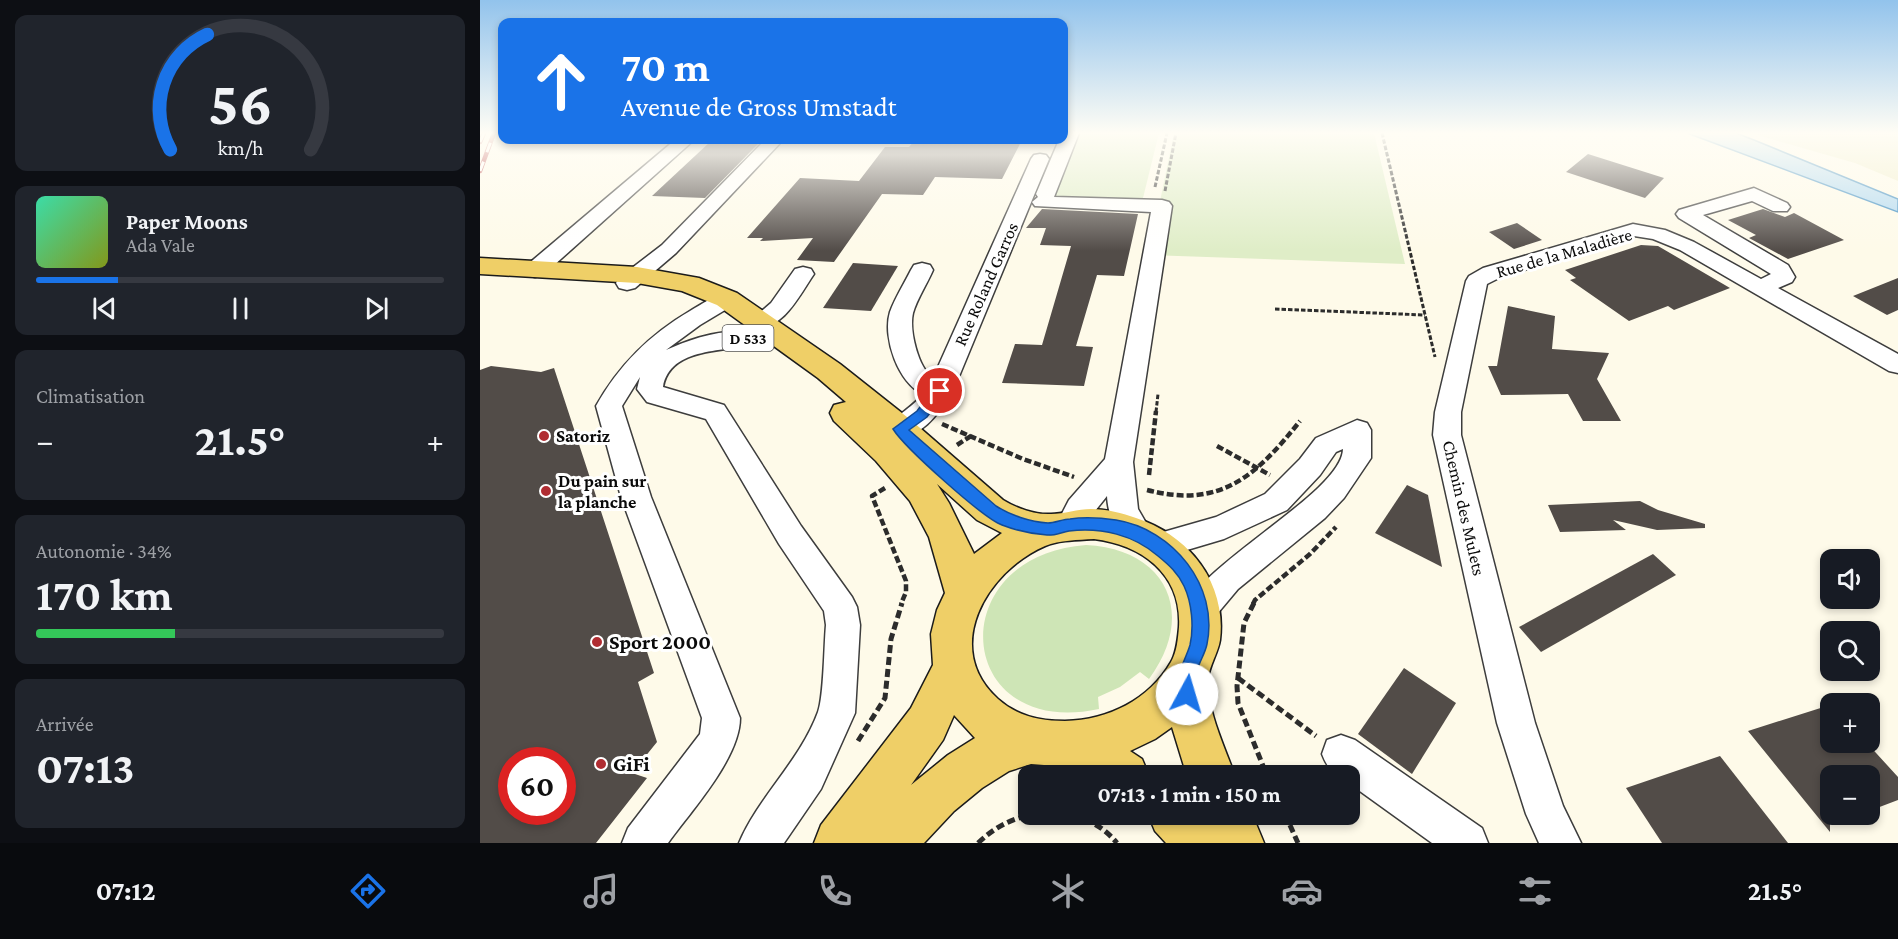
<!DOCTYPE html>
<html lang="fr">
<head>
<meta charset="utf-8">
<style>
  :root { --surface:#171b24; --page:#20242c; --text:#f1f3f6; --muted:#9ea1a6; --line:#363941; --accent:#1a73e8 }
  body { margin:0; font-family:"Crimson Pro",serif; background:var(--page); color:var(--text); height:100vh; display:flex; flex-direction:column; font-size:22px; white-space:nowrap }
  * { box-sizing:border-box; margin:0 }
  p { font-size:20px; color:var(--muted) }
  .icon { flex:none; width:33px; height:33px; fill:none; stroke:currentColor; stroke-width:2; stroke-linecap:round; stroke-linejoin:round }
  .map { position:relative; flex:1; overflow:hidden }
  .sheet { display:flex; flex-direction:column; gap:15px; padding:15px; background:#0d0f14; width:480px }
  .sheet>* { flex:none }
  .banner { position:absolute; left:18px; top:18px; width:570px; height:126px; border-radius:12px; box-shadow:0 3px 9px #0003; background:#1a73e8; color:#fff; overflow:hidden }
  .buttons { position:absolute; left:1340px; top:549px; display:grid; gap:12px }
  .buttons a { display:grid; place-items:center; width:60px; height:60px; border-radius:12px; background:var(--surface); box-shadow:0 3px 9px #0003; font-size:30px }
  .speed { position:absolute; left:18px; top:747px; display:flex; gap:12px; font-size:30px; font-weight:700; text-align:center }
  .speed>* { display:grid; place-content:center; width:78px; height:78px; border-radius:50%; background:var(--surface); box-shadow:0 3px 9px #0003; line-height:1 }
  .speed .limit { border:9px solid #d22; background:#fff; color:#111 }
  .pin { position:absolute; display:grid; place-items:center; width:51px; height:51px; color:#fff; margin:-26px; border:3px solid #fff; border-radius:50%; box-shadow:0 2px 6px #0007 }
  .me { position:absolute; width:66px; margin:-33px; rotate:6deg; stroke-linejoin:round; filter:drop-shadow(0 0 4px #0008) }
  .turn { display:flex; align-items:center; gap:21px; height:126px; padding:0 24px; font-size:27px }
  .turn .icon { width:78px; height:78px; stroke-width:2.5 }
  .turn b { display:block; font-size:42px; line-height:51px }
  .big { font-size:45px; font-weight:700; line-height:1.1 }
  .sheet .widget { flex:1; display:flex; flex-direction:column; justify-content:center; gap:9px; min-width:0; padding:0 21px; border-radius:12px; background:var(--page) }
  .sheet .dial { align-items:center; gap:0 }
  .dial svg { height:156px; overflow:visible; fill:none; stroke:var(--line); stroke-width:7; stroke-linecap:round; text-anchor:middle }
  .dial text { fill:var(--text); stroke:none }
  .song { display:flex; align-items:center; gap:18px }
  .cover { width:72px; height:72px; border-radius:9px; background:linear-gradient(135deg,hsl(160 70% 55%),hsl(70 70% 35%)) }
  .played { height:6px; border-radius:3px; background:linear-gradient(90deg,var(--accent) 20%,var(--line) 20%) }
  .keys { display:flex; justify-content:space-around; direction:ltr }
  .heat { display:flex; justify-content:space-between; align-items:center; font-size:33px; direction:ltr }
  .charge { height:9px; border-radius:4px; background:linear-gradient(90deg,#34c759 34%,var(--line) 0) }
  .trip { position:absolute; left:538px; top:765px; width:342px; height:60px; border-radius:12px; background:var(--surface); box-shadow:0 3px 9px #0003; font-weight:700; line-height:60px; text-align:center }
  .dock { display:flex; height:96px; justify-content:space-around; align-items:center; background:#090b0e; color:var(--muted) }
  .dock .icon { width:42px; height:42px }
  .dock .on { color:var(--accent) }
  .dock b { font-size:27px; color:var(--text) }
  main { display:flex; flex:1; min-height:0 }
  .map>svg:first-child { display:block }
  .farmland { fill:#f1eecb }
  .green { fill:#cee5b6 }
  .pitch { fill:#dfedc7 }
  .water { fill:#b1d9f1; stroke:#3d8dc3; stroke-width:1.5 }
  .building { fill:#524c48; fill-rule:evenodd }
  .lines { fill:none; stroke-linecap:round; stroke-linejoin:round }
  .minor-casing { stroke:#3d3d3d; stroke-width:3 }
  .major-casing { stroke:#1b1b1b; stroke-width:3 }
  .path-far2 { stroke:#2c2c2c; stroke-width:3; stroke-dasharray:4.5 2; stroke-linecap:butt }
  .path-far1 { stroke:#2c2c2c; stroke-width:4.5; stroke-dasharray:7 3; stroke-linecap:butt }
  .path { stroke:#2c2c2c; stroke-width:5; stroke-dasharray:8 4; stroke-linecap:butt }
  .minor { fill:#fff; fill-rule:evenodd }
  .major { fill:#efcf67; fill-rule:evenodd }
  .rail-casing { stroke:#b02d32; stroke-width:4.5 }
  .rail { stroke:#fff; stroke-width:3; stroke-dasharray:10; stroke-linecap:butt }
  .route { fill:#1a73e8; stroke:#114b97; stroke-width:1.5 }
  .poi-dot { fill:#b02d32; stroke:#fff; stroke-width:2 }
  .labels { text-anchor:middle; stroke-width:6; stroke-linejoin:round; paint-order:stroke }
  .shield { fill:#fff; stroke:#545454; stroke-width:1.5 }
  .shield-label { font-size:16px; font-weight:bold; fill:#0a0a0a }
  .street-label { font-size:18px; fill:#0a0a0a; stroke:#fff }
  .poi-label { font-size:18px; font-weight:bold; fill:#0a0a0a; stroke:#fff; text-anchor:start }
  .near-poi-label { font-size:21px; font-weight:bold; fill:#0a0a0a; stroke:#fff; text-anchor:start }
</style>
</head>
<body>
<main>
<section class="sheet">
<div class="widget dial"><svg viewBox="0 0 100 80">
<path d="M14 69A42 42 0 1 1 86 69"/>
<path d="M14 69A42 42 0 0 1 33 10" stroke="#1a73e8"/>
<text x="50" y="56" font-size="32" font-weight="700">56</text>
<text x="50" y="72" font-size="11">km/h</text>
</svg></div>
<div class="widget">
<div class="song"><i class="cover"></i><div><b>Paper Moons</b><p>Ada Vale</p></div></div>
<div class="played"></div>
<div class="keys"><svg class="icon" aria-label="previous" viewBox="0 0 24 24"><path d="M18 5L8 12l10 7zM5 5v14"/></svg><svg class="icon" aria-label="pause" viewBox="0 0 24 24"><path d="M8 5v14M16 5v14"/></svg><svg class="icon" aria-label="next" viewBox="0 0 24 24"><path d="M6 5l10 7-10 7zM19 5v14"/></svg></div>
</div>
<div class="widget"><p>Climatisation</p>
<div class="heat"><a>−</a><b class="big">21.5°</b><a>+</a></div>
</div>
<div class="widget"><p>Autonomie · 34%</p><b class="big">170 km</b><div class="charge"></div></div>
<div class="widget"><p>Arrivée</p><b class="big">07:13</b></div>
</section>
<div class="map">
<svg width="1418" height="843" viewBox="0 0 1418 843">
  <rect width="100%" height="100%" fill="#fefae9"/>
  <polygon class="farmland" points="1270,133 1418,133 1418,181 1375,163"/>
  <path class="green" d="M606,545C687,549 717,614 669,679L660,672L640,687L618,697L619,709C474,740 460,556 606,545Z"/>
  <g class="pitch">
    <polygon points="594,133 679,133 662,202 567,199"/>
    <polygon points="694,133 894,133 925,264 669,255"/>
  </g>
  <polygon class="water" points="1207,133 1256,133 1274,140 1418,199 1418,212"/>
  <g class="building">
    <polygon points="435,140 542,140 522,179 455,177 443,195 402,194 354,262 317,260 333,238 280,241 283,238 267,238 320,178 379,181 405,147 429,147"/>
    <polygon points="231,141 280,142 225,198 172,196"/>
    <polygon points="1108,154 1184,178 1165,198 1086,172"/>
    <polygon points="562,209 658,214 644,276 617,275 596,346 613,347 604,386 522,383 535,344 562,345 591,246 560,245 566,228 546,228"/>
    <polygon points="1283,209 1305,217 1314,213 1364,240 1308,259 1269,238 1276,235 1248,220"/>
    <polygon points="1037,223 1062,240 1034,249 1009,232"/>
    <polygon points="1161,245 1178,246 1250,288 1194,310 1188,306 1149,321 1090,280 1096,278 1085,270"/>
    <polygon points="373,263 418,266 391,311 343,308"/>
    <polygon points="1418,278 1418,310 1407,315 1373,296"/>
    <polygon points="1028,306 1075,316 1072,349 1129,353 1117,379 1141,421 1103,421 1088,394 1021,395 1008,366 1017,366"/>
    <path d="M11,366L61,372L74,368L174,673L158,682L177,742L152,773L167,778L116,843H0V370ZM32,760H82V812H32Z"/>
    <polygon points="927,485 948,495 962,567 895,533"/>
    <polygon points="1160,501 1178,510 1225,524 1225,528 1177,530 1133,520 1146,530 1080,532 1068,505"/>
    <polygon points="1173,554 1196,575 1061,652 1039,627"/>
    <polygon points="924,668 976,703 932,774 878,734"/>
    <polygon points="1350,705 1350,742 1386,742 1418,777 1418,800 1389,811 1389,776 1350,776 1350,832 1268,731"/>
    <polygon points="1240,756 1308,843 1182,843 1146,788"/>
  </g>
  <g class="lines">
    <g class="minor-casing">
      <g id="minor">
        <path d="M584,133H599L574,197L682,200L689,202L692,206L653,462L658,509L673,535L736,517L785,494L820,459L836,438L877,420L887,423L891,430V458L864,498L845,518L758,589L732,620L720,625L708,620L703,610C727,559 862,492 863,449L856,452L840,475L807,510L744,539L680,558L669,554L665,544C639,553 628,515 627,496L611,516L602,534L591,537L580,534L576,525L589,500L625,459L671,212L555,206L552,202L558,197L556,194L579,140H584Z"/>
        <polygon points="195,140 214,140 63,275 55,277 47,275 44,270 47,265"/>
        <polygon points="285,140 303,140 196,253 155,288 147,290 139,288 136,283 139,278 182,245"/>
        <path d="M560,154L566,155L569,159L473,391C460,412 438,444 410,436L406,429C413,417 432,408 443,394C419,384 402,338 410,312C415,298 424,284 431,270L434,265L442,263L450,265L453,270C447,284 437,299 433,313C429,330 438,368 453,378L551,159L554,155Z"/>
        <polygon points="1274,188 1307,203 1310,207 1307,211 1293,211 1272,201 1223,215 1308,265 1315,277 1312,282 1298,288 1418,354 1418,373 1409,371 1200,250 1173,239 1154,236 1019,278 1007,284 981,412 981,435 1055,723 1083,806 1101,843 1059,843 1046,814 1017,723 953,435 955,412 986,281 989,276 1003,268 1153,224 1185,230 1214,242 1281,279 1291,274 1199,218 1196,214 1199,210"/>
        <path d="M323,267L331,269L334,274C320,294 302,333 274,326L270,321L291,303L315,269Z"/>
        <path d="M247,292L255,294L258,299L255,304L220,325L186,350C212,338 249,326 278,334L281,339L278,344C247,352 190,346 183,387L244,405L321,526L372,597L377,607L380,625L375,713L341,789L304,843H259C279,796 320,761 338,712C344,696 344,646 346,625L344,611L299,544L226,419L167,402L157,389L160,377L142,406L171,497L260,718C260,758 211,811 188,843H142L148,828L220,734L222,718L141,497L116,406C139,365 169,335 210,311C222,304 233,296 247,292Z"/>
        <path d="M861,735L875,740L1002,828L1008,843H952L870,784V776C853,776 848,769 842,754L847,740Z"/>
      </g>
    </g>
    <g class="major-casing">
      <g id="major">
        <path d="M0,258L157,267L219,278L257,293L360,364L432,421L523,500C536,508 555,515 571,514C584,514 598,509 611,509C627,509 642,513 656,518C708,535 747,582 740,640C738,653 729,666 728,679C727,712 744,745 755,776H707L692,727L675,739L650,751L662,759L669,776H603L590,767L551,764L529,771L502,788L474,811L444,843H334L341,825L431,708L453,665L451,634L457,610L465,593L449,537L430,501L396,461L354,421L350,413L354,405L366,402L338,378L237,305L202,291L157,283L0,274ZM457,484L497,520L522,533L494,554L469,503ZM614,539C662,545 702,574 699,627C698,638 697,652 691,662C669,700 628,720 585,721C559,721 537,716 518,699C461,648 507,571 565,546C580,540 598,540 614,539ZM474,715L495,738L468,755L431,785L463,740Z"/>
        <polygon points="668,814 772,814 784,843 686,843 675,831"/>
      </g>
    </g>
    <g class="path-far2">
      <polyline points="902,133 955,357"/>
      <polyline points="675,187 687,133"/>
      <polyline points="685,191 696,133"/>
      <polyline points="795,309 945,315"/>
      <polyline points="676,412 678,394"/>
    </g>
    <g class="path-far1">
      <polyline points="462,424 543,459 594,477"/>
      <polyline points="477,445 491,436"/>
      <polyline points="737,446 790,475"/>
      <polyline points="669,475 676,411"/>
      <polyline points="405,488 392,496 426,581 426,592 421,604"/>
      <path d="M667,490C741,509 776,476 820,421"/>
      <polyline points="773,604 775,600 830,554 856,527"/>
    </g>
    <g class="path">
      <polyline points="774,603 764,623 757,686 758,703 787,776"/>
      <polyline points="758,678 836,736"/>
      <polyline points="378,741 405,698 411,639 422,603"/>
      <path d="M581,814C605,818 621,824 637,843"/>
      <polyline points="805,814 818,843"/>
      <path d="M498,843C516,826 535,816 560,814"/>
    </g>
    <use href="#minor" class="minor"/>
    <use href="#major" class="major"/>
    <g class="rail-casing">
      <g id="rail">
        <polyline points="0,142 4,133"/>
        <polyline points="0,171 14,133"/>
      </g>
    </g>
    <use href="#rail" class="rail"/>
  </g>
  <linearGradient id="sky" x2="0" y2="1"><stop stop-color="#92c3ec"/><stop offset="0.53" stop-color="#fffdf5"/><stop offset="1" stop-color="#fffdf5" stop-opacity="0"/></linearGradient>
  <rect width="1418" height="251" fill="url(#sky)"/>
  <path class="route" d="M460,386L466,391L464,394L447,417L429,430L516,506C530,515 550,522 568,523C575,523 583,519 590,519C604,517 622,518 636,520C693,529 739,586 727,644C725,655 716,667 715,678C714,687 718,692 714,701L707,703L701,701C691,679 704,665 710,645C714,627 712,603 704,586C698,573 689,565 678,556C654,535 621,527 589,531C582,532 574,536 567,535C553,534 535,530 522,525C503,518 425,448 413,429L437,411L455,387Z"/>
  <g class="poi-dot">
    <circle cx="64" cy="436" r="6"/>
    <circle cx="66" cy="491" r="6"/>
    <circle cx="117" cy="642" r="6"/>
    <circle cx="121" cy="764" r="6"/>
  </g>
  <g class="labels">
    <rect class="shield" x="242.5" y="325" width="51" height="26" rx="4.5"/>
    <g class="shield-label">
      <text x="268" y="344">D 533</text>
    </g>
    <g class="street-label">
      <text transform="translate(1084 253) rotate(-16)" y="6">Rue de la Maladière</text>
      <text transform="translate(506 284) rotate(-66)" y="6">Rue Roland Garros</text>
      <text transform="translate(984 508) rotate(77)" y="6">Chemin des Mulets</text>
    </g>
    <g class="poi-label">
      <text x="76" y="442">Satoriz</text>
      <text x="78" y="487">Du pain sur<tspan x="78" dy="21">la planche</tspan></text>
    </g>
    <g class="near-poi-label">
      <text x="129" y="649">Sport 2000</text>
      <text x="133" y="771">GiFi</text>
    </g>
  </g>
</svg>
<div class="buttons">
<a><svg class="icon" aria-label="sound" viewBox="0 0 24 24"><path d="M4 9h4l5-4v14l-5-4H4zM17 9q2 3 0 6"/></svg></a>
<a><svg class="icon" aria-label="search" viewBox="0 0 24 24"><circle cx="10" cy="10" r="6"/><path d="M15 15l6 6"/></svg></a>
<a>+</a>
<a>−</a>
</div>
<div class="speed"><div class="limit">60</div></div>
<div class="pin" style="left:460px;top:391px;background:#d93025"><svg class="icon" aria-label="arrive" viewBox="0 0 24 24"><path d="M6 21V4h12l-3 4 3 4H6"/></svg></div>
<svg class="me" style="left:707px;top:694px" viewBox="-20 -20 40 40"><circle r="19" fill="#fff"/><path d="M0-13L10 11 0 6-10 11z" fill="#1a73e8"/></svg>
<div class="trip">07:13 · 1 min · 150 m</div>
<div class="banner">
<div class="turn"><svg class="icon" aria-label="ahead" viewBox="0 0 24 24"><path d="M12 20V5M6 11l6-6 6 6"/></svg><div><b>70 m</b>Avenue de Gross Umstadt</div></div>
</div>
</div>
</main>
<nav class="dock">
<b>07:12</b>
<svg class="icon on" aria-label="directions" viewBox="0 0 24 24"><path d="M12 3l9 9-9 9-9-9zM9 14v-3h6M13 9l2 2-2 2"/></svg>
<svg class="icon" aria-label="music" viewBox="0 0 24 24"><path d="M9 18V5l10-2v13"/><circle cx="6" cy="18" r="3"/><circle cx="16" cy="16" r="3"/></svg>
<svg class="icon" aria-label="phone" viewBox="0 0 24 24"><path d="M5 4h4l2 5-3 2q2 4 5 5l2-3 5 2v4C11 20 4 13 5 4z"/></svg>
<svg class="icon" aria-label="climate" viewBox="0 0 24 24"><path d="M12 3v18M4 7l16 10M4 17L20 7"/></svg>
<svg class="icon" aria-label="car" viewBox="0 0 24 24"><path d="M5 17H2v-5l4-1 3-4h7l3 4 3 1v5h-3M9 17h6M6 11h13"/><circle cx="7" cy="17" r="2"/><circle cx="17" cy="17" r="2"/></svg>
<svg class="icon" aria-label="filters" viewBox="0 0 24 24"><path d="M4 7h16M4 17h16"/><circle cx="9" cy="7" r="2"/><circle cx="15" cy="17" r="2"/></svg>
<b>21.5°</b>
</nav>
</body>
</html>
